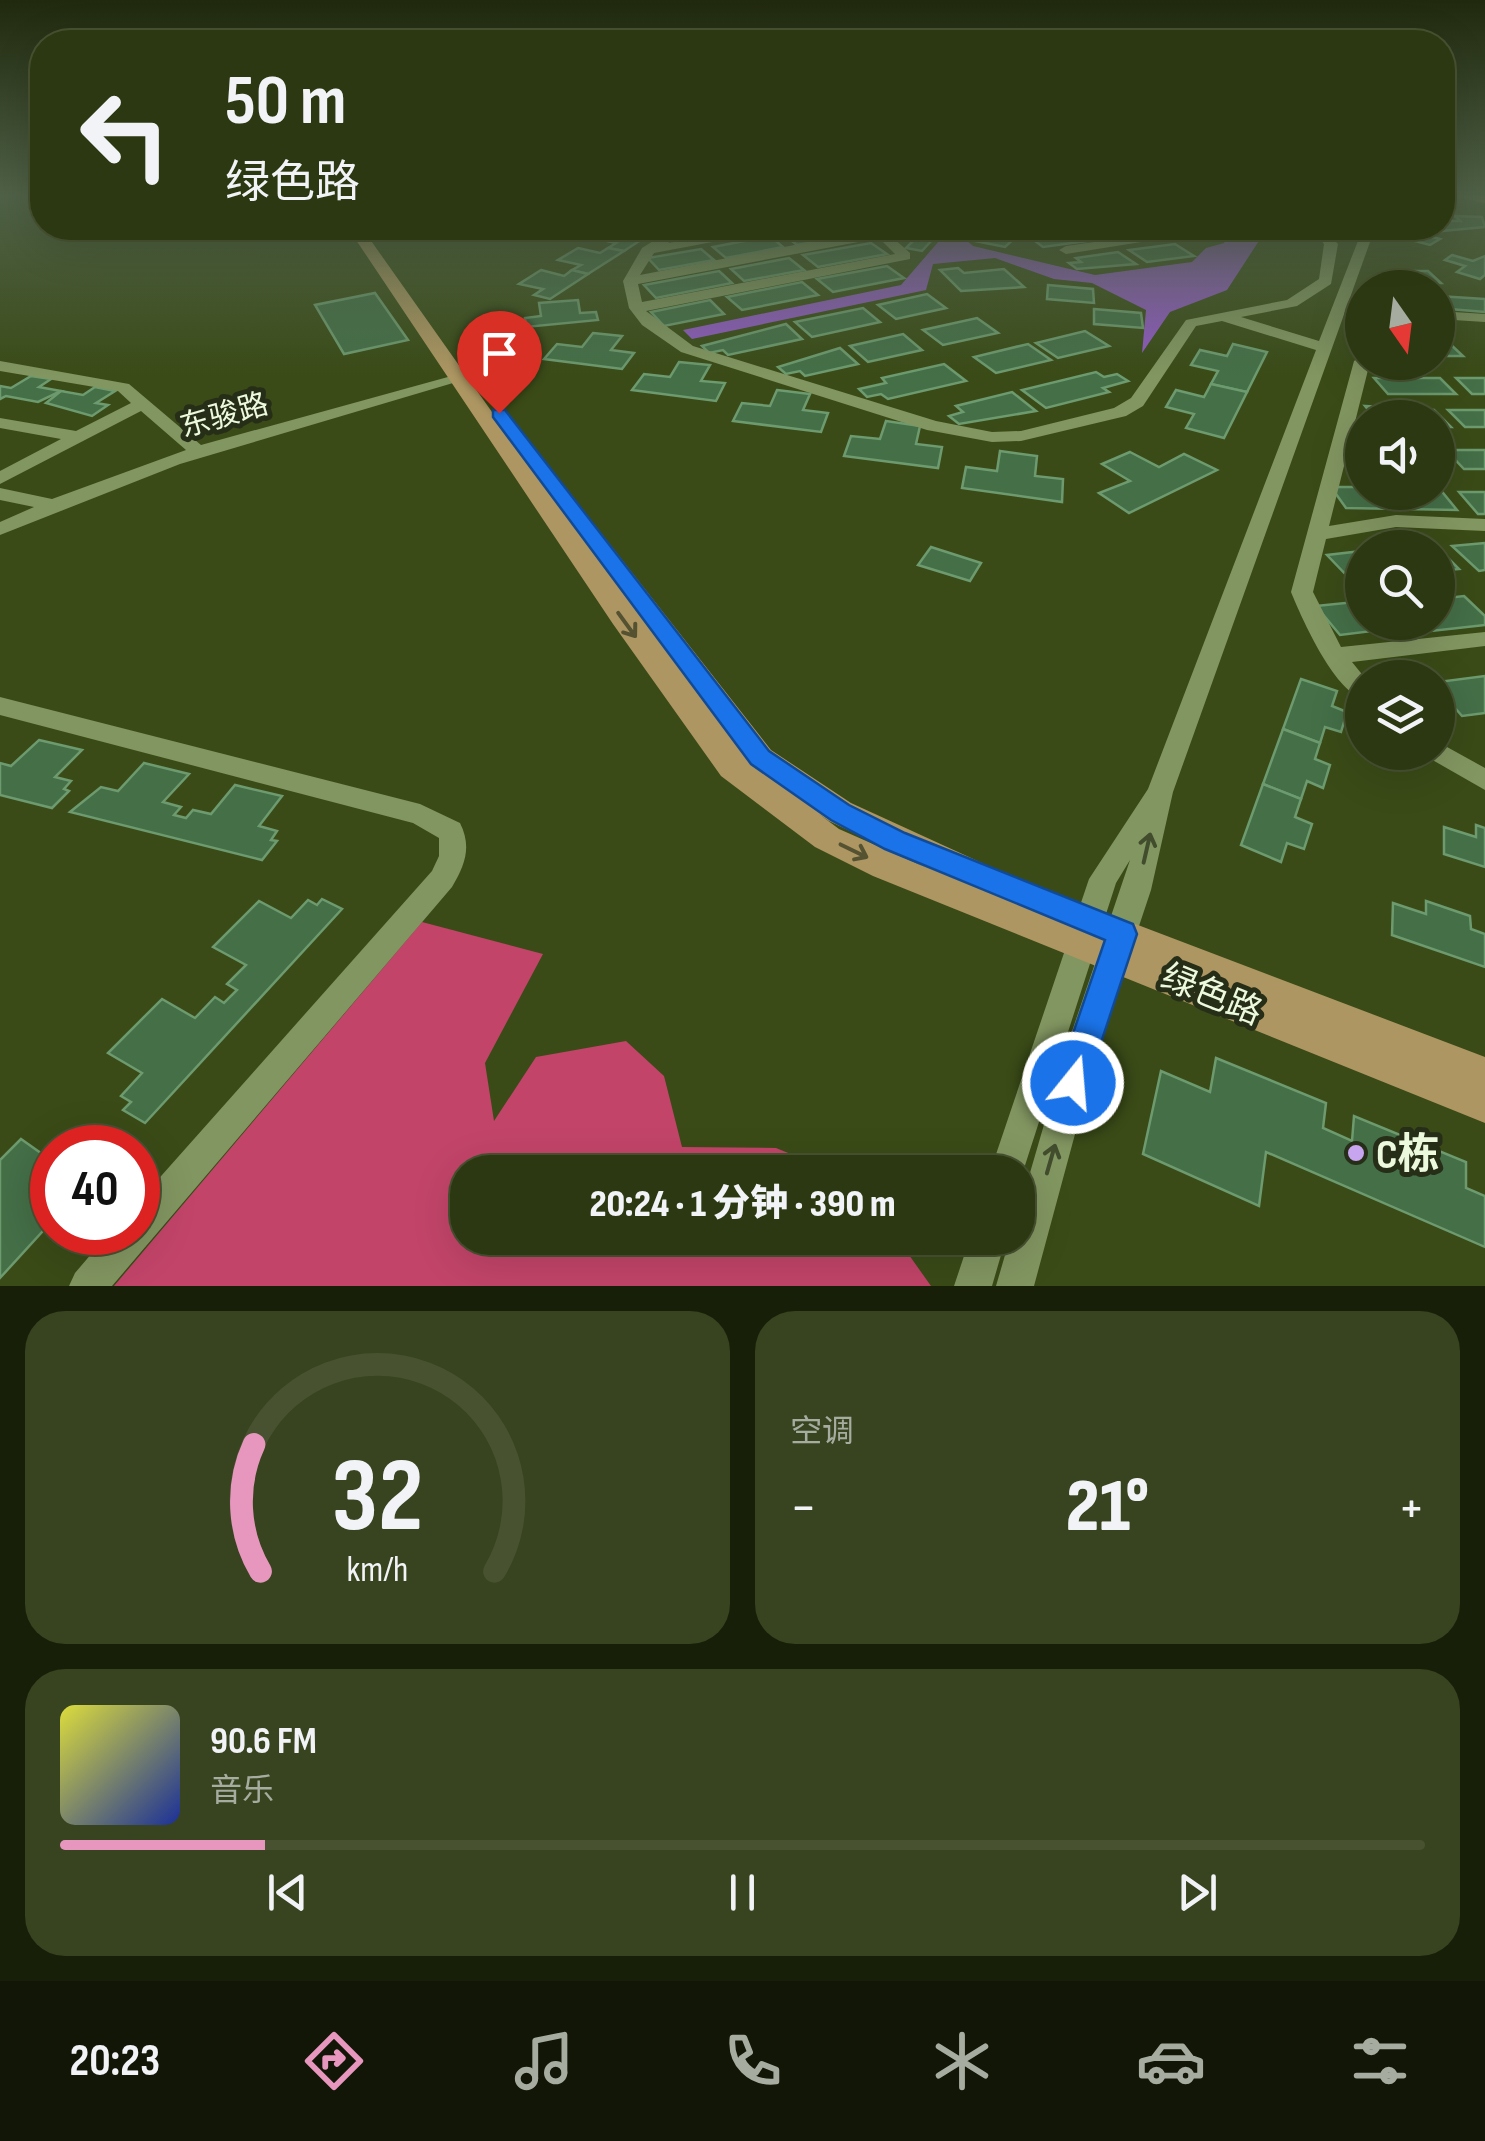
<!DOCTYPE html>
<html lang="zh">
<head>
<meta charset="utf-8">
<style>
  :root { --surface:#2c3811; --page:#38431f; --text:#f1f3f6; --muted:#a6ac9f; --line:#485231; --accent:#e797bd }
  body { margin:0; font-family:"Sofia Sans Condensed","Noto Sans SC",sans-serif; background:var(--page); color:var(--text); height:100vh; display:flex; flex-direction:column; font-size:38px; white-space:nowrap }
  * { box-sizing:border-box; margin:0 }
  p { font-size:32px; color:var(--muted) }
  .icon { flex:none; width:55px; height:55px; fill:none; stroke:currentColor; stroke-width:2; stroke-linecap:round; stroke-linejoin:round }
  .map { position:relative; height:1286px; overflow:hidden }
  .side { display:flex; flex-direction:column; gap:25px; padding:25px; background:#181f09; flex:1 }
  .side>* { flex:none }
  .hud { position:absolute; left:30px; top:30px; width:1425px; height:210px; border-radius:40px; box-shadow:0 10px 40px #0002,0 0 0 2px var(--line); background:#2c3811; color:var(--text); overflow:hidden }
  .needle { width:65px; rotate:166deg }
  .buttons { position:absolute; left:1345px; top:270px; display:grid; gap:20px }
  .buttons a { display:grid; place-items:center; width:110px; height:110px; border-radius:50%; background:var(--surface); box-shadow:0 10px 40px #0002,0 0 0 2px var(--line); font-size:50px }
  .speed { position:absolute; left:30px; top:1125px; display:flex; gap:20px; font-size:50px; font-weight:700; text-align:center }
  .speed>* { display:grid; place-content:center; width:130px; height:130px; border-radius:50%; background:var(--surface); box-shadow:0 10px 40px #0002,0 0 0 2px var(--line); line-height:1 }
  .speed .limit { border:15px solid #d22; background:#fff; color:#111 }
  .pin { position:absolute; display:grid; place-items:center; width:85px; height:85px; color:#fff; margin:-102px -42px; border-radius:50% 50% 50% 0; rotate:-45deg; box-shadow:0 0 10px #0007 }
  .pin .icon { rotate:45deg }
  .me { position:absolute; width:110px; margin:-55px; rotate:17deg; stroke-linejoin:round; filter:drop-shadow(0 0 8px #0008) }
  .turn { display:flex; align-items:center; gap:35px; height:210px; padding:0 30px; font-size:45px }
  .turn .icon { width:130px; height:130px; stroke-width:2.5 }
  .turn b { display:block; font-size:70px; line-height:85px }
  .big { font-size:75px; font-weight:800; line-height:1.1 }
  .side .tile { flex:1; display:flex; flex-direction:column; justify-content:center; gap:15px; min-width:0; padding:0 35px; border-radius:40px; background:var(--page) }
  .side .dial { align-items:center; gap:0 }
  .dial svg { height:260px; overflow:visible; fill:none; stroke:var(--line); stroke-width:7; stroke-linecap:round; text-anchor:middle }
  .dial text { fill:var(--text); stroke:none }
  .song { display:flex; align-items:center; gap:30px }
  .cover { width:120px; height:120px; border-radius:15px; background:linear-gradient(135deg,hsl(60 70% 55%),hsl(230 70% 35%)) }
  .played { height:10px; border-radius:5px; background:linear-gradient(90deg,var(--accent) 15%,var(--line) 15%) }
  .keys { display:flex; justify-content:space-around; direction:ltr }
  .heat { display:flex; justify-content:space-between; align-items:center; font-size:55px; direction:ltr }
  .side .tiles { flex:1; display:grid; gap:25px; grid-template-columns:1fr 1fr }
  .tile:last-child { grid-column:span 2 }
  .trip { position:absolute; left:450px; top:1155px; width:585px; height:100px; border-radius:40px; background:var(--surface); box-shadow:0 10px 40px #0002,0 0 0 2px var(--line); font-weight:800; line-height:100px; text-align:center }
  .tabs { display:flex; height:160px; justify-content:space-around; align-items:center; background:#121607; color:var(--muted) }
  .tabs .icon { width:70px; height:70px }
  .tabs .active { color:var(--accent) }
  .tabs b { font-size:45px; color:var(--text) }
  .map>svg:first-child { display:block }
  .forest { fill:#c24469 }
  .water { fill:#915ac4 }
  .building { fill:#446f47; stroke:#6d9a6f; stroke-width:2.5 }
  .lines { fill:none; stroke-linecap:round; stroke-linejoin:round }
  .minor { fill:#829661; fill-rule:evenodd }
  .major { fill:#ad9662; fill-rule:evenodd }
  .oneway { stroke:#555232 }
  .oneway2 { stroke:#424d2e }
  .route { fill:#1a73e8; stroke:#114b97; stroke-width:2.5 }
  .poi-dot { fill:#c8a5ef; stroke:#262e18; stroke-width:4 }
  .labels { text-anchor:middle; stroke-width:10; stroke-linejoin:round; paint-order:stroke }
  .far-street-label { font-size:30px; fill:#edf9dd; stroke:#262e18 }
  .street-label { font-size:35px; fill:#edf9dd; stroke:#262e18 }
  .near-poi-label { font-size:42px; font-weight:bold; fill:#edf9dd; stroke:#262e18; text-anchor:start }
</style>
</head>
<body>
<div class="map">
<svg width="1485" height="1286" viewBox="0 0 1485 1286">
  <rect width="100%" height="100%" fill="#3a4b17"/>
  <polygon class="forest" points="422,922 543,954 485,1063 494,1121 536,1057 626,1041 664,1076 682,1147 776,1148 835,1172 468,1172 468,1238 897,1238 931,1286 114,1286"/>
  <polygon class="water" points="923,228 953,228 973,246 1095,275 1192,262 1206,248 1224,243 1227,235 1266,230 1227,290 1170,312 1142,353 1146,310 1092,283 1054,279 995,258 933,264 926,290 692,339 683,330 901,285 939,241"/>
  <g class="building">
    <polygon points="1455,216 1482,217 1485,227 1442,231 1432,237 1440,239 1430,245 1407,239 1416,233 1402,229 1442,228 1442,221 1460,221"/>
    <polygon points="611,228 634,231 656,230 624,251 608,248 616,243 593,238"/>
    <polygon points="697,228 756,228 707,236"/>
    <polygon points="820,228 857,228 864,233 797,245 783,234"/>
    <polygon points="897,228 916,228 912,232 932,240 922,251 906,248 914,240"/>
    <polygon points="989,228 1019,234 1005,247 975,241"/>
    <polygon points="1095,228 1110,238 1043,247 1027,235"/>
    <polygon points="1104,228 1184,228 1118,237"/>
    <polygon points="770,236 783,247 726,258 713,247"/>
    <polygon points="871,243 887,254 818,267 803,255"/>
    <polygon points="1175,244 1194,256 1147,262 1129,250"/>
    <polygon points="578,248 600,253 608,248 624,251 588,274 572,270 581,265 558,260"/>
    <polygon points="701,249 714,260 659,270 648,258"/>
    <polygon points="1118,252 1136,264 1077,269 1069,263 1081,262 1076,258"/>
    <polygon points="1452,255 1473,261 1485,256 1485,275 1480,279 1457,272 1465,266 1445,260"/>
    <polygon points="789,258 804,270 744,281 731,269"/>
    <polygon points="887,266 904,278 833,292 817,279"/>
    <polygon points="958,268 964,273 1004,269 1024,287 961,291 940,270"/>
    <polygon points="541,270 564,276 572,270 588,274 550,299 534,295 543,289 519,284"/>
    <polygon points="719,271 732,283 656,298 644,285"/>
    <polygon points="1398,271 1428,271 1441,283 1411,283"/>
    <polygon points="802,282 818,295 742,310 727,297"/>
    <polygon points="1048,285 1093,289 1094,303 1047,299"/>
    <polygon points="375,293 408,340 344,354 315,305"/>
    <polygon points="927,294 946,308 896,319 878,305"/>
    <polygon points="1438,296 1485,299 1485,312 1438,308"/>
    <polygon points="578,300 580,313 596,312 598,320 526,327 525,318 541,316 539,303"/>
    <polygon points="710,300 724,314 664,326 651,312"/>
    <polygon points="863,308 880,322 812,337 795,322"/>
    <polygon points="1094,309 1141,313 1143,328 1094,324"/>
    <polygon points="977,318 998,333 943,345 923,330"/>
    <polygon points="786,324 802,339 728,355 723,350 709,353 702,346"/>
    <polygon points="1085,331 1109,346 1058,358 1036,343"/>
    <polygon points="593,333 622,336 611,350 634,353 622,369 544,359 557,344 582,347"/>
    <polygon points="903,334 922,350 868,362 850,346"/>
    <polygon points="1438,341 1447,341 1463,356 1438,356"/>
    <polygon points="1028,344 1051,360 996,373 974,357"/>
    <polygon points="1233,344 1267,352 1247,392 1211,384 1218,371 1191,365 1200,350 1227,356"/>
    <polygon points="840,348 858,364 805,376 800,371 786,374 778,367"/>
    <polygon points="679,362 710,365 701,381 725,383 716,401 632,390 644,374 670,377"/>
    <polygon points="944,364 966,381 888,399 881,394 867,397 859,389 886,383 882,378"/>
    <polygon points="1096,372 1104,377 1117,374 1128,381 1103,388 1109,392 1046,408 1022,390"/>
    <polygon points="31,376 51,379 39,387 61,391 38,402 6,396 0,399 0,386 11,388"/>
    <polygon points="1374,378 1440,378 1456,394 1388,394"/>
    <polygon points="1456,378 1485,378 1485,394 1472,394"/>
    <polygon points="1211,384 1247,392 1224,438 1186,428 1194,414 1166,407 1176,390 1204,397"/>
    <polygon points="95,387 115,391 96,403 108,405 92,416 46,403 61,391 83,395"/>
    <polygon points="777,390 810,394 803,410 828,413 821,432 733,421 742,403 770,406"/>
    <polygon points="1012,392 1036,411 959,424 949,416 963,412 956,406"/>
    <polygon points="1365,406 1434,410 1451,427 1438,427 1438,418 1375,418"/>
    <polygon points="1448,410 1485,410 1485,427 1465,427"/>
    <polygon points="886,421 920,426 916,444 942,447 938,468 844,456 851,436 880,439"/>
    <polygon points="1446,450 1485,450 1485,469 1464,469"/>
    <polygon points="1000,451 1037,456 1035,476 1063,479 1062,502 962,488 966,467 997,471"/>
    <polygon points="1130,452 1159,467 1184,454 1217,470 1129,513 1099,493 1130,481 1102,464"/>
    <polygon points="1331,487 1362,487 1362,492 1438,492 1439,488 1457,510 1346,508"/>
    <polygon points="1459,492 1485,492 1485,514 1478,514"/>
    <polygon points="1485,543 1485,570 1479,571 1452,546"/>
    <polygon points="931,547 981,563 970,581 918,565"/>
    <polygon points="1438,548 1459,569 1438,571"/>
    <polygon points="1362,551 1362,579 1351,580 1327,555"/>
    <polygon points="1464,596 1485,616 1485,625 1386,636 1380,630 1340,635 1316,606 1355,602 1362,607 1362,622 1438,622 1438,599"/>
    <polygon points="1485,676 1485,713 1462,716 1456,709 1438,712 1438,682"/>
    <polygon points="1301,679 1337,691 1332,706 1347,712 1341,732 1325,727 1320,743 1283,729"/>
    <polygon points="1283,729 1320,743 1315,759 1330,765 1323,788 1307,781 1301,799 1263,784"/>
    <polygon points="39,740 82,750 55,777 71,781 64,789 69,791 52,808 0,795 0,763 11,766"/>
    <polygon points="144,763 189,774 163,802 181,807 174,815 186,818 193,810 211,814 235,785 282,796 259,826 277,831 271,840 277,841 262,860 70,812 101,787 118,791"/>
    <polygon points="1263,784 1301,799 1295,817 1312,824 1304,849 1287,843 1281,862 1241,845"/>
    <polygon points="1476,825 1485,828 1485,867 1444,854 1444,827 1476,837"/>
    <polygon points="322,899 342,909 145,1123 123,1110 131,1102 121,1096 142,1073 108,1053 162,999 195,1018 215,997 224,1003 237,990 227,984 246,965 213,947 259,901 291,918 308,900 317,905"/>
    <polygon points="1426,901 1470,916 1471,929 1485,934 1485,967 1392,935 1393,903 1426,914"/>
    <polygon points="1216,1058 1326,1103 1323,1128 1352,1141 1354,1116 1466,1162 1466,1188 1485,1196 1485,1247 1266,1152 1259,1206 1143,1154 1161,1071 1210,1092"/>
    <polygon points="96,1136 114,1148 69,1148 79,1137 89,1144"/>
    <polygon points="21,1139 52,1161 52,1221 0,1278 0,1160"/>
  </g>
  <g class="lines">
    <g class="minor">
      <path d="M674,228H688L668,243L760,228H786L654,253L640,275L882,228L910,253V259L646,311L693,346L936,421L992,432L1021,431L1114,408L1131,398L1186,320L1287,300L1319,279L1324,244L1311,228H1323L1338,244L1331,284L1297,306L1241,317L1319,341L1363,228H1375L1173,792L1151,890L1098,1049L1034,1286H996L1010,1238H1018V1214L1066,1049L1130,860L1116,883L1019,1184L1018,1172H990L1089,879L1148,789L1316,350L1222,321L1196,326L1143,406L1126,416L1021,441L992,442L927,430L681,352L642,325L629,308L623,281L642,248ZM879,238L895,254L642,302L638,284Z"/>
      <polygon points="1024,228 1044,228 1029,233"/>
      <polygon points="1192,228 1207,228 1210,231 1066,254 1059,250 1066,246"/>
      <polygon points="1438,311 1485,314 1485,322 1438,319"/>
      <path d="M1362,356V362H1370L1329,526L1396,515L1485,519V531L1396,527L1326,539L1313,592L1341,647L1485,632V646L1352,662L1365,678L1362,698C1334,690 1302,619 1291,592L1354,361Z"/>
      <polygon points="0,361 129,384 201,445 466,372 480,375 180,464 0,535 0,522 34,507 0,500 0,488 52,499 186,450 141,411 0,484 0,471 61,439 0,428 0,418 76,431 131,403 118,391 0,371"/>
      <path d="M0,697L420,804L460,823C472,847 465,865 452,887L112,1286H69L75,1273L110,1232H138V1202L432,871L439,856V838L413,823L0,715Z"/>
      <polygon points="1438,742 1485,768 1485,790 1429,758 1426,752 1438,752"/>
      <polygon points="970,1238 1006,1238 992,1286 954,1286"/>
    </g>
    <g class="major">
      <polygon points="1461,195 1485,195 1485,203 1463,198"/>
      <path d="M348,228H362L547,490L557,485L565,487L771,750L851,803L1017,879L1485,1057V1123L873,876L815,847L721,776L613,624ZM819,814L829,821L925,867L839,829Z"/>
    </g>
  </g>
  <defs><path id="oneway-shaft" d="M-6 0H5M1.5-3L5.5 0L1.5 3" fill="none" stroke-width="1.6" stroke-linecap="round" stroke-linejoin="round" transform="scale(2.5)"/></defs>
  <g class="oneway">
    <use href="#oneway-shaft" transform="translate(627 625) rotate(54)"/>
    <use href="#oneway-shaft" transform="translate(854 851) rotate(26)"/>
  </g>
  <g class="oneway2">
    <use href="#oneway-shaft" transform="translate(1147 848) rotate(-77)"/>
    <use href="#oneway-shaft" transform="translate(1051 1159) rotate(-74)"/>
  </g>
  <linearGradient id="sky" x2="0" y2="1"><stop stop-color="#20290d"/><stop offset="0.52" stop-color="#4f6147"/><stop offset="1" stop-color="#4f6147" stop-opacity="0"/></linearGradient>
  <rect width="1485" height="376" fill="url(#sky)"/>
  <polygon class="route" points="493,410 505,410 769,751 849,805 905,833 1133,924 1137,934 1084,1094 1073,1099 1061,1094 1056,1083 1105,940 885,849 831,820 751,764 493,417"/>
  <circle class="poi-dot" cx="1356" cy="1153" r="10"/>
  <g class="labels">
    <g class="far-street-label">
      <text transform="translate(224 415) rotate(-16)" y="10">东骏路</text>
    </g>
    <g class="street-label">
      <text transform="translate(1212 994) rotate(22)" y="12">绿色路</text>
    </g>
    <g class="near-poi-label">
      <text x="1376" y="1168">C栋</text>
    </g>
  </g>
</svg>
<div class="buttons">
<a><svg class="needle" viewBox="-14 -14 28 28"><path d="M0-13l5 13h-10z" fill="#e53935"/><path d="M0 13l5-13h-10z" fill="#a6ac9f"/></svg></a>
<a><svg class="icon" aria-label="sound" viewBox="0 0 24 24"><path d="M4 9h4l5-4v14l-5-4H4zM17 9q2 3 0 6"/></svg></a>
<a><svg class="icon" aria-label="search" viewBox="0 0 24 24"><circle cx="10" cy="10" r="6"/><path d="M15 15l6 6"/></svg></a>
<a><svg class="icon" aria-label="layers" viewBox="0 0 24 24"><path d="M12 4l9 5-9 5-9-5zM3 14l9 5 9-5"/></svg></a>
</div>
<div class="speed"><div class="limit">40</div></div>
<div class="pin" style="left:499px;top:413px;background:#d93025"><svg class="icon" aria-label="arrive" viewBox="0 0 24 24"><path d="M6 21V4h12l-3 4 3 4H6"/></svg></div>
<svg class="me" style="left:1073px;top:1083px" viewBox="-20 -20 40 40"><circle r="17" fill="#1a73e8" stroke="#fff" stroke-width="3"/><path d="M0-11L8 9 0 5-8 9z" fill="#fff"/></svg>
<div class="trip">20:24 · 1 分钟 · 390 m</div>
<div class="hud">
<div class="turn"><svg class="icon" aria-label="left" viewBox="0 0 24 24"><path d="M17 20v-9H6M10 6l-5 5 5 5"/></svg><div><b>50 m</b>绿色路</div></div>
</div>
</div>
<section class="side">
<div class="tiles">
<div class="tile dial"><svg viewBox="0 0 100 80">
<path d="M14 69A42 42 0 1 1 86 69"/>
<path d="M14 69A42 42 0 0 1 12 30" stroke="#e797bd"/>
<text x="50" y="56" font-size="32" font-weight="700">32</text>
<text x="50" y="72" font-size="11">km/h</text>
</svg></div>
<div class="tile"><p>空调</p>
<div class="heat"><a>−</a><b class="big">21°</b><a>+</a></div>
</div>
<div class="tile">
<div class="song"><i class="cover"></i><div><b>90.6 FM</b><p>音乐</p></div></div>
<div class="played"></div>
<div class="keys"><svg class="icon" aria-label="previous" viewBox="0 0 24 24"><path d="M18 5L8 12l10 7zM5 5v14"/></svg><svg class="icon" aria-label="pause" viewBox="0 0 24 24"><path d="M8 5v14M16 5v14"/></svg><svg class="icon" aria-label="next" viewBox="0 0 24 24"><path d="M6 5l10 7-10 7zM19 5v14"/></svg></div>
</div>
</div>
</section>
<nav class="tabs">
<b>20:23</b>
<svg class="icon active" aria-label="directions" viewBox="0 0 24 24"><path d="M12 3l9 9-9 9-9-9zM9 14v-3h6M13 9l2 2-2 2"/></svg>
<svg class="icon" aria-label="music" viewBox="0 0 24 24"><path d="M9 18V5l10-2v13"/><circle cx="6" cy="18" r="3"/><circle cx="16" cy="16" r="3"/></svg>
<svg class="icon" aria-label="phone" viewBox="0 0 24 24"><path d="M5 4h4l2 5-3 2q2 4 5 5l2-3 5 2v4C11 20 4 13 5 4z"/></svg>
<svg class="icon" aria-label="climate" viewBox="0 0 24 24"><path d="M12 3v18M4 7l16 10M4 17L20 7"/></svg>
<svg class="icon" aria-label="car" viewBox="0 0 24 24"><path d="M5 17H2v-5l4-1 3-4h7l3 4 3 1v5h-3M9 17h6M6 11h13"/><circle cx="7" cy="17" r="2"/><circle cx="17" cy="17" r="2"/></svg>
<svg class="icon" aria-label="filters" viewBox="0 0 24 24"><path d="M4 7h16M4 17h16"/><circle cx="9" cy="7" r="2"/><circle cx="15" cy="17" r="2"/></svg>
</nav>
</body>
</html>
